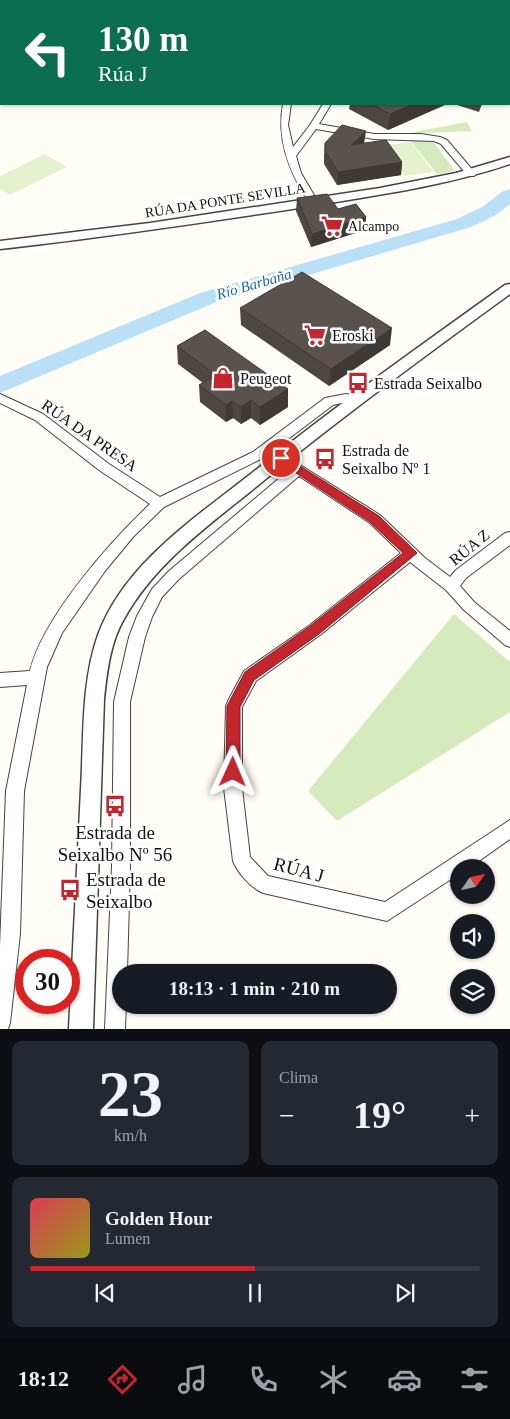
<!DOCTYPE html>
<html lang="es">
<head>
<meta charset="utf-8">
<style>
  :root { --surface:#171b24; --page:#242831; --text:#f1f3f6; --muted:#9ea1a6; --line:#363941; --accent:#c4262e }
  body { margin:0; font-family:"Times New Roman",serif; background:var(--page); color:var(--text); height:100vh; display:flex; flex-direction:column; font-size:19px; white-space:nowrap }
  * { box-sizing:border-box; margin:0 }
  p { font-size:16px; color:var(--muted) }
  .icon { flex:none; width:28px; height:28px; fill:none; stroke:currentColor; stroke-width:2; stroke-linecap:round; stroke-linejoin:round }
  .map { position:relative; height:1029px; overflow:hidden }
  .sheet { display:flex; flex-direction:column; gap:12px; padding:12px; background:#0d0f14; flex:1 }
  .sheet>* { flex:none }
  .hud { position:absolute; left:0px; top:0px; width:510px; height:105px; box-shadow:0 1px 4px #0004; background:#0b6e4f; color:#fff; overflow:hidden }
  .needle { width:32px; rotate:56deg }
  .buttons { position:absolute; left:450px; top:859px; display:grid; gap:10px }
  .buttons a { display:grid; place-items:center; width:45px; height:45px; border-radius:50%; background:var(--surface); box-shadow:0 1px 4px #0004; font-size:25px }
  .speed { position:absolute; left:15px; top:949px; display:flex; gap:10px; font-size:25px; font-weight:700; text-align:center }
  .speed>* { display:grid; place-content:center; width:65px; height:65px; border-radius:50%; background:var(--surface); box-shadow:0 1px 4px #0004; line-height:1 }
  .speed .limit { border:8px solid #d22; background:#fff; color:#111 }
  .pin { position:absolute; display:grid; place-items:center; width:42px; height:42px; color:#fff; margin:-21px; border:2px solid #fff; border-radius:50%; box-shadow:0 1px 5px #0007 }
  .me { position:absolute; width:55px; margin:-28px; rotate:1deg; stroke-linejoin:round; filter:drop-shadow(0 0 4px #0008) }
  .turn { display:flex; align-items:center; gap:18px; height:105px; padding:0 15px; font-size:22px }
  .turn .icon { width:65px; height:65px; stroke-width:2.5 }
  .turn b { display:block; font-size:35px; line-height:42px }
  .big { font-size:38px; font-weight:800; line-height:1.1 }
  .sheet .card { flex:1; display:flex; flex-direction:column; justify-content:center; gap:8px; min-width:0; padding:0 18px; border-radius:10px; background:var(--page) }
  .sheet .dial { align-items:center; gap:0 }
  .dial b { font-size:65px; line-height:1 }
  .song { display:flex; align-items:center; gap:15px }
  .cover { width:60px; height:60px; border-radius:8px; background:linear-gradient(135deg,hsl(350 70% 55%),hsl(60 70% 35%)) }
  .played { height:5px; border-radius:2px; background:linear-gradient(90deg,var(--accent) 50%,var(--line) 50%) }
  .keys { display:flex; justify-content:space-around; direction:ltr }
  .heat { display:flex; justify-content:space-between; align-items:center; font-size:28px; direction:ltr }
  .sheet .tiles { flex:1; display:grid; gap:12px; grid-template-columns:1fr 1fr }
  .card:last-child { grid-column:span 2 }
  .trip { position:absolute; left:112px; top:964px; width:285px; height:50px; border-radius:25px; background:var(--surface); box-shadow:0 1px 4px #0004; font-weight:800; line-height:50px; text-align:center }
  .tab-bar { display:flex; height:80px; justify-content:space-around; align-items:center; background:#090b0e; color:var(--muted) }
  .tab-bar .icon { width:35px; height:35px }
  .tab-bar .current { color:var(--accent) }
  .tab-bar b { font-size:22px; color:var(--text) }
  .map>svg:first-child { display:block }
  .green { fill:#d5ebbd }
  .pitch { fill:#e6f2cf }
  .lines { fill:none; stroke-linecap:round; stroke-linejoin:round }
  .river { fill:#b9e0f7; fill-rule:evenodd }
  .minor-casing { stroke:#444; stroke-width:2 }
  .tertiary-casing { stroke:#444; stroke-width:3 }
  .trunk-casing { stroke:#222; stroke-width:3 }
  .minor { fill:#fff; fill-rule:evenodd }
  .tertiary { fill:#fff; fill-rule:evenodd }
  .trunk { fill:#f7bc64; fill-rule:evenodd }
  .wall { fill:#4d4742 }
  .shaded-wall { fill:#3f3936 }
  .building { fill:#5a524d; stroke:#3f3936 }
  .route { fill:#c4262e; stroke:#7f191e }
  .labels { text-anchor:middle; stroke-width:5; stroke-linejoin:round; paint-order:stroke }
  .far-street-label { font-size:14px; fill:#111; stroke:#fff }
  .far-poi-label { font-size:14px; fill:#111; stroke:#fff; text-anchor:start }
  .far-water-label { font-size:15px; font-style:italic; fill:#1768a6; stroke:#fff }
  .poi-label { font-size:16px; fill:#111; stroke:#fff; text-anchor:start }
  .street-label { font-size:16px; fill:#111; stroke:#fff }
  .near-poi-label { font-size:19px; fill:#111; stroke:#fff }
  .near-street-label { font-size:19px; fill:#111; stroke:#fff }
</style>
</head>
<body>
<div class="map">
<svg width="510" height="1029" viewBox="0 0 510 1029">
  <rect width="100%" height="100%" fill="#fffdf5"/>
  <g class="green">
    <polygon points="467,122 472,131 404,134"/>
    <polygon points="410,140 432,140 455,171 437,174"/>
    <polygon points="454,614 510,662 510,712 337,821 308,791"/>
  </g>
  <g class="pitch">
    <polygon points="411,142 433,172 405,176 383,146"/>
    <polygon points="45,154 67,167 10,195 0,189 0,176"/>
  </g>
  <g class="lines">
    <polygon class="river" points="510,189 510,204 496,215 471,227 214,303 0,393 0,376 200,293 457,219 482,207 503,191"/>
    <g class="minor-casing">
      <g id="minor">
        <polygon points="384,0 393,0 394,1 385,1"/>
        <rect x="509" y="29" width="1" height="4"/>
        <path d="M283,104H291L288,125L293,147L310,125L323,104H331L319,124L374,134H421L440,137L447,140L476,174L474,176H468L441,144L434,141L374,139L316,129L296,156L301,173L318,202L316,204H310C290,174 276,140 283,104Z"/>
        <path d="M0,394L43,414L109,464L160,497L253,452L325,398L346,394L360,397L362,400L356,404L346,402L333,405L263,458L164,507L133,537L105,571L62,633L47,667L24,791L20,934L10,1023L8,1029H0V946L6,791L27,685L0,687V673L30,671C43,617 110,542 150,504L99,470L35,420L0,403Z"/>
        <path d="M281,453L380,515L425,558L450,577L456,570L505,533L510,532V545L466,578L460,586L474,602L510,631V647L505,645L464,610L446,590L410,562L320,635L256,681L242,707V788L250,857L268,876L385,902L510,820V839L469,868H459V874L387,921L263,893C251,888 238,873 233,861L224,788L226,706L228,701L244,671L310,625L401,553L370,523L299,476L179,579L162,597L152,617L145,637L130,702V866L127,972H121V1005H126L125,1029H105L112,866L114,702L129,637L137,616L152,589L169,571L289,470L274,458L276,455Z"/>
      </g>
    </g>
    <g class="tertiary-casing">
      <g id="tertiary">
        <path d="M510,157V164C442,187 371,196 299,208C200,223 100,238 0,249V241L150,223L380,188L456,173Z"/>
        <path d="M510,284V294C422,358 335,422 251,491C205,528 153,566 124,619C110,643 107,672 104,699L93,1029H69C73,949 77,869 81,789C84,738 81,683 98,635C124,564 195,518 252,473C334,407 420,346 505,285Z"/>
      </g>
    </g>
    <g class="trunk-casing">
      <polygon id="trunk" points="1,17 1,25 0,26 0,18"/>
    </g>
    <use href="#minor" class="minor"/>
    <use href="#tertiary" class="tertiary"/>
    <use href="#trunk" class="trunk"/>
  </g>
  <g class="wall">
    <polygon points="420,0 442,0 438,1 422,1"/>
    <polygon points="350,104 447,104 388,130 349,109"/>
    <polygon points="454,104 482,104 479,112"/>
    <polygon points="325,143 364,144 402,162 401,175 337,185 324,164 324,156"/>
    <polygon points="297,198 366,217 365,230 311,247 296,211"/>
    <polygon points="240,308 390,345 329,386 241,325"/>
    <polygon points="177,346 288,389 288,407 260,425 251,418 241,424 233,418 226,422 200,402 199,385 203,383 178,364"/>
  </g>
  <g class="shaded-wall">
    <polygon points="429,0 442,0 438,1 429,1"/>
    <polygon points="509,75 510,75 510,89 509,90"/>
    <polygon points="413,104 447,104 388,130 390,114"/>
    <polygon points="366,131 364,144 351,145"/>
    <polygon points="402,162 401,175 337,185 338,172"/>
    <polygon points="366,217 365,230 311,247 312,234"/>
    <polygon points="392,328 390,345 329,386 331,369"/>
    <polygon points="288,389 288,407 260,425 260,407"/>
    <polygon points="251,400 251,418 241,424 241,407"/>
    <polygon points="232,401 233,418 226,422 226,405"/>
  </g>
  <g class="building">
    <polygon points="175,0 179,0 182,1 171,1"/>
    <polygon points="509,51 510,52 510,75 509,75"/>
    <polygon points="372,104 413,104 390,114"/>
    <polygon points="342,125 366,131 351,145 386,140 402,162 338,172 325,151 325,143"/>
    <polygon points="327,194 338,209 356,204 366,217 312,234 297,198"/>
    <polygon points="302,272 392,328 331,369 240,308"/>
    <polygon points="205,330 288,389 260,407 251,400 241,407 232,401 226,405 199,385 216,375 177,346"/>
  </g>
  <polygon class="route" points="281,454 379,516 417,553 319,634 254,680 240,707 240,772 238,776 233,778 228,776 226,772 227,706 245,672 310,626 403,553 370,522 278,461 276,458"/>
  <defs>
    <g id="supermarket-bare" transform="scale(1.725)"><path d="M-6-5.5h2.5l.6 2H6L4.5 2H-2.5L-4.4-4H-6ZM-1.5 3.2a1.3 1.3 0 1 0 .1 0ZM3 3.2a1.3 1.3 0 1 0 .1 0Z" fill="#c4262e" stroke="#fff" stroke-width="2.5" paint-order="stroke"/></g>
    <g id="shop-bare" transform="scale(1.725)"><path d="M-5-2.5h2.3a2.7 3.5 0 0 1 5.4 0H5L5.5 6h-11ZM-1.5-2.5h3a1.5 2.3 0 0 0-3 0Z" fill="#c4262e" stroke="#fff" stroke-width="2.5" paint-order="stroke"/></g>
    <g id="bus-bare" transform="scale(1.725)"><path d="M-5-6H5V4H4V6H2V4H-2V6H-4V4H-5ZM-3.5-4V0h7V-4ZM-3.5 1.2v1.5H-2V1.2ZM2 1.2v1.5H3.5V1.2Z" fill="#c4262e" stroke="#fff" stroke-width="2.5" paint-order="stroke"/></g>
  </defs>
  <g fill-rule="evenodd">
    <use href="#supermarket-bare" x="332" y="226"/>
    <use href="#supermarket-bare" x="315" y="335"/>
    <use href="#shop-bare" x="223" y="378"/>
    <use href="#bus-bare" x="358" y="383"/>
    <use href="#bus-bare" x="325" y="459"/>
    <use href="#bus-bare" x="115" y="806"/>
    <use href="#bus-bare" x="70" y="890"/>
  </g>
  <g class="labels">
    <g class="far-street-label">
      <text transform="translate(225 200) rotate(-9)" y="5">RÚA DA PONTE SEVILLA</text>
    </g>
    <g class="far-poi-label">
      <text x="348" y="231">Alcampo</text>
    </g>
    <g class="far-water-label">
      <text transform="translate(254 284) rotate(-16)" y="5">Río Barbaña</text>
    </g>
    <g class="poi-label">
      <text x="332" y="341">Eroski</text>
      <text x="240" y="384">Peugeot</text>
      <text x="374" y="389">Estrada Seixalbo</text>
      <text x="342" y="456">Estrada de<tspan x="342" dy="18">Seixalbo Nº 1</tspan></text>
    </g>
    <g class="street-label">
      <text transform="translate(90 435) rotate(35)" y="6">RÚA DA PRESA</text>
      <text transform="translate(469 547) rotate(-39)" y="6">RÚA Z</text>
    </g>
    <g class="near-poi-label">
      <text x="115" y="839">Estrada de<tspan x="115" dy="22">Seixalbo Nº 56</tspan></text>
      <text x="86" y="886" text-anchor="start">Estrada de<tspan x="86" dy="22">Seixalbo</tspan></text>
    </g>
    <g class="near-street-label">
      <text transform="translate(299 869) rotate(15)" y="7">RÚA J</text>
    </g>
  </g>
</svg>
<div class="buttons">
<a><svg class="needle" viewBox="-14 -14 28 28"><path d="M0-13l5 13h-10z" fill="#e53935"/><path d="M0 13l5-13h-10z" fill="#9ea1a6"/></svg></a>
<a><svg class="icon" aria-label="sound" viewBox="0 0 24 24"><path d="M4 9h4l5-4v14l-5-4H4zM17 9q2 3 0 6"/></svg></a>
<a><svg class="icon" aria-label="layers" viewBox="0 0 24 24"><path d="M12 4l9 5-9 5-9-5zM3 14l9 5 9-5"/></svg></a>
</div>
<div class="speed"><div class="limit">30</div></div>
<div class="pin" style="left:281px;top:458px;background:#d93025"><svg class="icon" aria-label="arrive" viewBox="0 0 24 24"><path d="M6 21V4h12l-3 4 3 4H6"/></svg></div>
<svg class="me" style="left:233px;top:772px" viewBox="-20 -20 40 40"><path d="M0-17L14 15 0 8-14 15z" fill="#c4262e" stroke="#fff" stroke-width="4"/></svg>
<div class="trip">18:13 · 1 min · 210 m</div>
<div class="hud">
<div class="turn"><svg class="icon" aria-label="left" viewBox="0 0 24 24"><path d="M17 20v-9H6M10 6l-5 5 5 5"/></svg><div><b>130 m</b>Rúa J</div></div>
</div>
</div>
<section class="sheet">
<div class="tiles">
<div class="card dial"><b>23</b><p>km/h</p></div>
<div class="card"><p>Clima</p>
<div class="heat"><a>−</a><b class="big">19°</b><a>+</a></div>
</div>
<div class="card">
<div class="song"><i class="cover"></i><div><b>Golden Hour</b><p>Lumen</p></div></div>
<div class="played"></div>
<div class="keys"><svg class="icon" aria-label="previous" viewBox="0 0 24 24"><path d="M18 5L8 12l10 7zM5 5v14"/></svg><svg class="icon" aria-label="pause" viewBox="0 0 24 24"><path d="M8 5v14M16 5v14"/></svg><svg class="icon" aria-label="next" viewBox="0 0 24 24"><path d="M6 5l10 7-10 7zM19 5v14"/></svg></div>
</div>
</div>
</section>
<nav class="tab-bar">
<b>18:12</b>
<svg class="icon current" aria-label="directions" viewBox="0 0 24 24"><path d="M12 3l9 9-9 9-9-9zM9 14v-3h6M13 9l2 2-2 2"/></svg>
<svg class="icon" aria-label="music" viewBox="0 0 24 24"><path d="M9 18V5l10-2v13"/><circle cx="6" cy="18" r="3"/><circle cx="16" cy="16" r="3"/></svg>
<svg class="icon" aria-label="phone" viewBox="0 0 24 24"><path d="M5 4h4l2 5-3 2q2 4 5 5l2-3 5 2v4C11 20 4 13 5 4z"/></svg>
<svg class="icon" aria-label="climate" viewBox="0 0 24 24"><path d="M12 3v18M4 7l16 10M4 17L20 7"/></svg>
<svg class="icon" aria-label="car" viewBox="0 0 24 24"><path d="M5 17H2v-5l4-1 3-4h7l3 4 3 1v5h-3M9 17h6M6 11h13"/><circle cx="7" cy="17" r="2"/><circle cx="17" cy="17" r="2"/></svg>
<svg class="icon" aria-label="filters" viewBox="0 0 24 24"><path d="M4 7h16M4 17h16"/><circle cx="9" cy="7" r="2"/><circle cx="15" cy="17" r="2"/></svg>
</nav>
</body>
</html>
